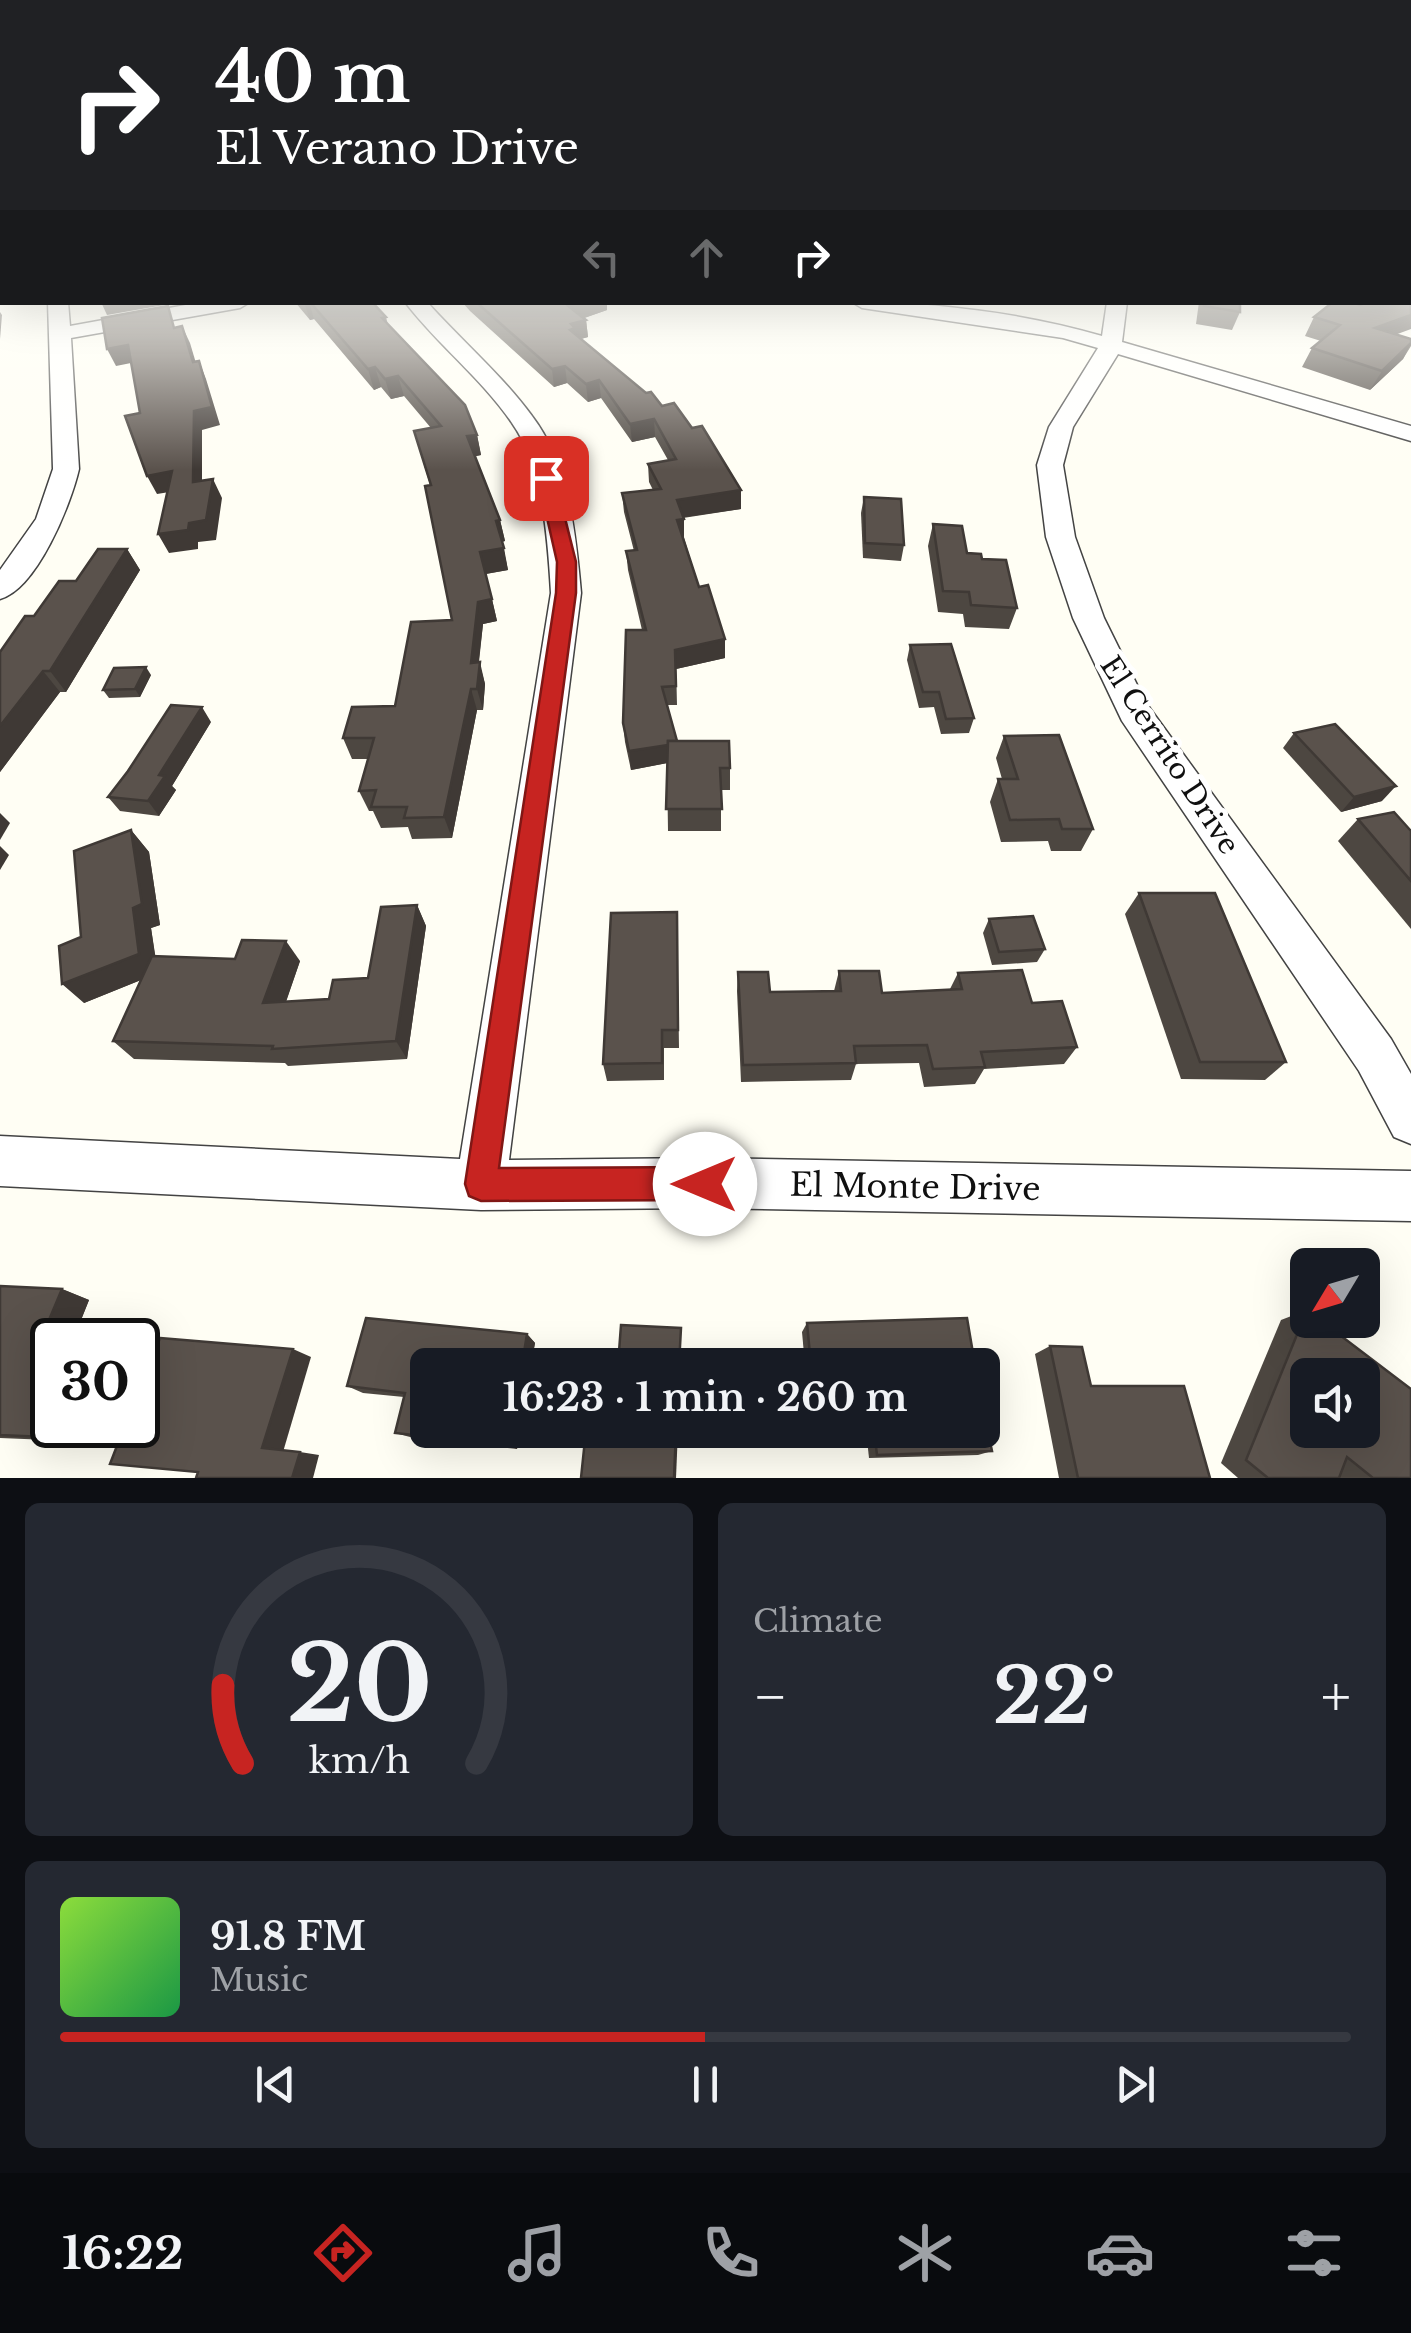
<!DOCTYPE html>
<html lang="en">
<head>
<meta charset="utf-8">
<style>
  :root { --surface:#171b24; --page:#242831; --text:#f1f3f6; --muted:#9ea1a6; --line:#363941; --accent:#c72421 }
  body { margin:0; font-family:"Libre Baskerville",serif; background:var(--page); color:var(--text); height:100vh; display:flex; flex-direction:column; font-size:38px; white-space:nowrap }
  * { box-sizing:border-box; margin:0 }
  p { font-size:32px; color:var(--muted) }
  .icon { flex:none; width:55px; height:55px; fill:none; stroke:currentColor; stroke-width:2; stroke-linecap:round; stroke-linejoin:round }
  .map { position:relative; height:1478px; overflow:hidden }
  .sheet { display:flex; flex-direction:column; gap:25px; padding:25px; background:#0d0f14; flex:1 }
  .sheet>* { flex:none }
  .hud { position:absolute; left:0px; top:0px; width:1412px; height:305px; box-shadow:0 10px 40px #0002; background:#202124; color:#fff; overflow:hidden }
  .needle { width:65px; rotate:232deg }
  .buttons { position:absolute; left:1290px; top:1248px; display:grid; gap:20px }
  .buttons a { display:grid; place-items:center; width:90px; height:90px; border-radius:15px; background:var(--surface); box-shadow:0 10px 40px #0002; font-size:50px }
  .speed { position:absolute; left:30px; top:1318px; display:flex; gap:20px; font-size:50px; font-weight:700; text-align:center }
  .speed>* { display:grid; place-content:center; width:130px; height:130px; border-radius:50%; background:var(--surface); box-shadow:0 10px 40px #0002; line-height:1 }
  .speed .limit { border:5px solid #111; border-radius:15px; background:#fff; color:#111 }
  .pin { position:absolute; display:grid; place-items:center; width:85px; height:85px; color:#fff; margin:-42px; border-radius:20px; box-shadow:0 5px 15px #0006 }
  .me { position:absolute; width:110px; margin:-55px; rotate:270deg; stroke-linejoin:round; filter:drop-shadow(0 0 8px #0008) }
  .turn { display:flex; align-items:center; gap:35px; height:210px; padding:0 50px; font-size:45px }
  .turn .icon { width:130px; height:130px; stroke-width:2.5 }
  .turn b { display:block; font-size:70px; line-height:85px }
  .lanes { display:flex; align-items:center; height:95px; padding:0 50px; background:#0003; justify-content:center; gap:50px; direction:ltr }
  .lanes .off { opacity:.35 }
  .big { font-size:75px; font-weight:700; line-height:1.1 }
  .sheet .widget { flex:1; display:flex; flex-direction:column; justify-content:center; gap:15px; min-width:0; padding:0 35px; border-radius:15px; background:var(--page) }
  .sheet .dial { align-items:center; gap:0 }
  .dial svg { height:260px; overflow:visible; fill:none; stroke:var(--line); stroke-width:7; stroke-linecap:round; text-anchor:middle }
  .dial text { fill:var(--text); stroke:none }
  .song { display:flex; align-items:center; gap:30px }
  .cover { width:120px; height:120px; border-radius:15px; background:linear-gradient(135deg,hsl(90 70% 55%),hsl(140 70% 35%)) }
  .played { height:10px; border-radius:5px; background:linear-gradient(90deg,var(--accent) 50%,var(--line) 50%) }
  .keys { display:flex; justify-content:space-around; direction:ltr }
  .heat { display:flex; justify-content:space-between; align-items:center; font-size:55px; direction:ltr }
  .sheet .tiles { flex:1; display:grid; gap:25px; grid-template-columns:1fr 1fr }
  .widget:last-child { grid-column:span 2 }
  .trip { position:absolute; left:410px; top:1348px; width:590px; height:100px; border-radius:15px; background:var(--surface); box-shadow:0 10px 40px #0002; font-weight:700; line-height:100px; text-align:center }
  .menu { display:flex; height:160px; justify-content:space-around; align-items:center; background:#090b0e; color:var(--muted) }
  .menu .icon { width:70px; height:70px }
  .menu .current { color:var(--accent) }
  .menu b { font-size:45px; color:var(--text) }
  .map>svg:first-child { display:block }
  .lines { fill:none; stroke-linecap:round; stroke-linejoin:round }
  .minor-casing { stroke:#434343; stroke-width:3 }
  .minor { fill:#fff; fill-rule:evenodd }
  .wall { fill:#4d4741 }
  .shaded-wall { fill:#3f3935 }
  .building { fill:#5a524c; stroke:#3f3935; stroke-width:2.5; fill-rule:evenodd }
  .route { fill:#c72421; stroke:#811715; stroke-width:2.5 }
  .labels { text-anchor:middle; stroke-width:10; stroke-linejoin:round; paint-order:stroke }
  .street-label { font-size:28px; fill:#101010; stroke:#fff }
  .near-street-label { font-size:32px; fill:#101010; stroke:#fff }
</style>
</head>
<body>
<div class="map">
<svg width="1411" height="1478" viewBox="0 0 1411 1478">
  <rect width="100%" height="100%" fill="#fffef4"/>
  <g class="lines">
    <g class="minor-casing">
      <g id="minor">
        <path d="M48,302H68L70,326L202,302H250L240,308L71,338L79,469C71,504 37,589 0,599V570L36,519L53,469Z"/>
        <path d="M405,302H427C461,340 502,375 532,416C569,464 576,535 581,593L509,1160L705,1158L1411,1171V1221L705,1208L481,1210L0,1186V1136L460,1159L551,593C548,541 543,466 512,423C482,379 438,345 405,302Z"/>
        <path d="M852,302C934,302 1023,313 1102,336L1107,302H1127L1122,342L1411,426V441L1118,354L1073,427L1063,465L1075,537L1104,618L1146,703L1391,1039L1411,1074V1144L1394,1137L1359,1071L1122,721L1073,618L1046,537L1037,465L1049,427L1098,348L1063,338L862,308Z"/>
      </g>
    </g>
    <use href="#minor" class="minor"/>
  </g>
  <g class="wall">
    <polygon points="295,302 372,302 386,317 388,325 477,435 481,455 475,456 500,520 505,541 502,542 508,570 486,574 497,621 483,624 479,662 485,684 483,710 477,710 452,838 412,839 408,827 381,828 373,811 369,811 359,791 368,759 352,759 343,738 395,706 452,620 430,485 414,431 431,428 404,396 391,399 381,387 374,390 314,319 310,320"/>
    <polygon points="462,302 607,302 607,310 584,318 586,320 588,337 581,339 662,406 741,490 741,509 683,518 684,538 699,587 725,639 725,658 676,669 677,705 667,705 677,741 730,768 730,790 721,790 721,831 668,831 667,763 631,770 625,742 623,723 642,630 628,570 626,551 634,551 624,512 622,493 653,490 649,482 648,464 668,460 655,437 632,442 601,398 588,402 567,383 554,387 470,311"/>
    <polygon points="1199,302 1240,302 1240,312 1232,330 1196,324"/>
    <polygon points="1314,317 1397,335 1411,339 1411,346 1403,359 1370,390 1302,367 1312,348 1321,341 1305,336"/>
    <polygon points="864,497 904,545 901,561 863,558 861,513"/>
    <polygon points="933,524 967,553 982,559 1017,608 1009,629 965,627 963,614 938,612 928,546"/>
    <polygon points="127,549 140,570 66,692 60,692 0,772 0,652 34,616 76,581"/>
    <polygon points="910,645 974,718 969,733 941,734 934,707 919,708 907,660"/>
    <polygon points="151,675 140,697 109,698 103,690"/>
    <polygon points="211,722 172,786 176,790 159,816 120,811 108,797"/>
    <polygon points="1294,733 1382,801 1341,812 1283,748"/>
    <polygon points="1004,736 1093,829 1081,851 1051,851 1048,841 1001,842 990,802 998,779 1002,779 996,758"/>
    <polygon points="1358,819 1411,831 1411,929 1338,841"/>
    <polygon points="131,830 149,852 160,925 151,928 155,956 300,961 286,1002 329,999 368,978 417,905 426,926 407,1059 288,1066 285,1063 134,1059 113,1041 141,980 84,1003 81,937"/>
    <polygon points="1139,893 1286,1062 1265,1080 1181,1079 1125,914"/>
    <polygon points="677,912 679,1048 664,1048 664,1080 607,1081 603,1064"/>
    <polygon points="989,919 1045,949 1037,962 992,965 983,933"/>
    <polygon points="839,971 882,993 950,989 958,973 1032,1003 1077,1047 1064,1064 984,1069 975,1084 924,1087 919,1063 856,1064 851,1080 741,1082 737,991 738,972 770,992 834,991"/>
    <polygon points="0,1286 62,1289 89,1300 73,1340 97,1442 0,1438"/>
    <polygon points="1307,1310 1411,1478 1238,1478 1221,1463 1281,1320"/>
    <polygon points="366,1318 527,1334 535,1343 531,1365 428,1365 428,1430 520,1430 517,1449 410,1437 395,1433 404,1397 363,1393 347,1386"/>
    <polygon points="807,1323 975,1365 805,1365 802,1332"/>
    <polygon points="1050,1346 1091,1386 1210,1478 1059,1478 1035,1354"/>
    <polygon points="866,1430 982,1430 992,1451 978,1455 869,1458"/>
  </g>
  <g class="shaded-wall">
    <polygon points="101,302 169,302 170,304 107,315"/>
    <polygon points="304,302 309,302 314,319 310,320"/>
    <polygon points="579,302 607,302 607,310 570,323 568,306"/>
    <polygon points="0,312 2,315 0,339"/>
    <polygon points="1411,315 1411,329 1365,346 1375,328"/>
    <polygon points="586,320 588,337 577,340 570,330 571,324"/>
    <polygon points="182,326 190,343 201,380 193,362"/>
    <polygon points="1411,343 1403,359 1370,390 1382,371"/>
    <polygon points="128,345 136,362 116,366 107,349"/>
    <polygon points="199,361 206,379 220,425 202,430 202,501 193,482 194,411"/>
    <polygon points="565,366 567,383 554,387 552,369"/>
    <polygon points="375,367 381,387 374,390 368,369"/>
    <polygon points="398,376 404,396 391,399 385,379"/>
    <polygon points="599,380 601,398 588,402 586,384"/>
    <polygon points="654,419 655,437 632,442 630,424"/>
    <polygon points="477,435 481,455 472,457 467,436"/>
    <polygon points="172,471 182,490 157,494 147,476"/>
    <polygon points="213,479 222,498 216,540 198,542 198,549 169,553 158,534 189,523"/>
    <polygon points="741,490 741,509 678,518 677,500"/>
    <polygon points="684,519 684,538 677,520"/>
    <polygon points="500,520 505,541 500,542 496,521"/>
    <polygon points="504,548 508,570 485,574 480,552"/>
    <polygon points="127,549 140,570 66,692 50,671"/>
    <polygon points="492,599 497,621 483,624 476,684 471,663 478,602"/>
    <polygon points="725,639 725,658 676,669 677,705 675,650"/>
    <polygon points="480,662 485,684 483,710 477,689"/>
    <polygon points="146,667 151,675 140,697 135,689"/>
    <polygon points="43,671 60,692 0,772 0,726"/>
    <polygon points="471,689 477,710 452,838 444,817"/>
    <polygon points="202,707 211,722 172,786 176,790 159,816 148,801 159,775"/>
    <polygon points="678,743 678,761 631,770 629,751"/>
    <polygon points="1396,786 1382,801 1341,812 1354,797"/>
    <polygon points="0,813 10,823 0,840"/>
    <polygon points="131,830 149,852 160,925 151,928 158,973 84,1003 62,984 133,908"/>
    <polygon points="0,846 9,855 0,870"/>
    <polygon points="417,905 426,926 407,1059 396,1041"/>
    <polygon points="286,941 300,961 279,1021 263,1003"/>
    <polygon points="62,1289 89,1300 73,1340 41,1339"/>
    <polygon points="527,1334 535,1343 531,1365 522,1365"/>
    <polygon points="293,1349 311,1357 283,1452 262,1448"/>
    <polygon points="72,1425 103,1425 97,1442 68,1438"/>
    <polygon points="510,1430 520,1430 517,1449 507,1445"/>
    <polygon points="676,1430 678,1430 676,1478 674,1478"/>
    <polygon points="300,1452 319,1455 313,1478 292,1478"/>
  </g>
  <g class="building">
    <polygon points="1410,290 1411,315 1375,328 1411,339 1411,343 1382,371 1312,348 1340,325 1314,317 1333,302 1352,302 1360,305 1368,302 1410,302"/>
    <polygon points="310,302 372,302 386,317 382,318 465,405 477,435 467,436 500,520 496,521 504,548 480,552 492,599 478,602 471,663 480,662 477,689 471,689 444,817 404,818 407,807 371,807 376,790 359,791 374,738 343,738 352,707 395,706 411,622 452,620 425,486 431,485 414,431 441,426 398,376 385,379 375,367 368,369"/>
    <polygon points="476,302 579,302 568,306 586,320 571,324 575,328 570,330 646,393 651,392 662,406 674,403 692,428 702,426 741,490 677,500 684,519 677,520 699,587 708,585 725,639 675,650 676,686 662,687 677,741 668,741 668,745 629,751 623,723 626,630 646,630 626,551 637,550 622,493 661,489 648,464 676,459 654,419 630,424 599,380 586,384 565,366 552,369"/>
    <polygon points="1204,302 1240,302 1240,312 1204,306"/>
    <polygon points="168,306 174,328 182,326 193,362 199,361 212,407 194,411 193,482 213,479 206,520 189,523 188,530 158,534 172,471 147,476 125,416 140,413 128,345 107,349 102,318"/>
    <polygon points="864,497 901,499 904,545 865,543"/>
    <polygon points="933,524 962,526 967,553 981,554 982,559 1006,560 1017,608 971,605 969,592 943,591"/>
    <polygon points="98,549 127,549 50,671 43,671 0,726 0,652 25,616 34,616 59,581 76,581"/>
    <polygon points="951,644 974,718 946,719 939,692 923,692 910,645"/>
    <polygon points="146,667 135,689 103,690 114,668"/>
    <polygon points="171,705 202,707 159,775 165,776 148,801 108,797 128,771"/>
    <polygon points="1335,724 1396,786 1354,797 1294,733"/>
    <polygon points="1059,735 1093,829 1062,829 1059,819 1010,820 998,779 1018,779 1004,736"/>
    <polygon points="668,741 729,741 730,768 720,768 722,809 666,809"/>
    <polygon points="1394,812 1411,831 1411,881 1358,819"/>
    <polygon points="131,830 142,904 133,908 139,954 62,984 59,946 81,937 74,851"/>
    <polygon points="1139,893 1215,893 1286,1062 1200,1062"/>
    <polygon points="417,905 396,1041 272,1049 273,1046 113,1041 152,956 235,959 242,940 286,941 263,1003 329,999 333,980 368,978 381,907"/>
    <polygon points="677,912 678,1030 662,1030 662,1063 603,1064 611,913"/>
    <polygon points="1033,916 1045,949 999,952 989,919"/>
    <polygon points="1022,970 1032,1003 1062,1001 1077,1047 981,1052 985,1067 933,1069 927,1045 854,1046 856,1063 743,1065 738,972 768,972 770,992 841,991 839,971 879,971 882,993 962,989 958,973"/>
    <polygon points="0,1286 62,1289 41,1339 59,1340 52,1340 52,1425 72,1425 68,1438 0,1435"/>
    <path d="M1307,1310L1308,1320H1320L1411,1389V1478H1373L1347,1457L1339,1478H1268L1246,1460ZM1308,1375H1362V1430H1308Z"/>
    <polygon points="366,1318 527,1334 522,1365 428,1365 428,1430 510,1430 507,1445 395,1433 405,1393 347,1386"/>
    <polygon points="967,1318 975,1365 811,1365 807,1323"/>
    <polygon points="621,1325 681,1328 679,1365 618,1365"/>
    <polygon points="160,1338 293,1349 262,1448 300,1452 292,1478 196,1478 198,1472 110,1464 125,1425 138,1425 138,1394"/>
    <polygon points="1050,1346 1082,1347 1091,1386 1184,1386 1210,1478 1078,1478"/>
    <polygon points="982,1403 992,1451 877,1455 874,1430 982,1430"/>
    <polygon points="586,1430 676,1430 674,1478 581,1478"/>
  </g>
  <linearGradient id="sky" x2="0" y2="1"><stop stop-color="#94c4ef"/><stop offset="0.56" stop-color="#fffffa"/><stop offset="1" stop-color="#fffffa" stop-opacity="0"/></linearGradient>
  <rect width="1411" height="470" fill="url(#sky)"/>
  <polygon class="route" points="546,472 555,478 576,562 576,593 499,1168 705,1167 716,1172 721,1184 716,1195 705,1200 481,1201 469,1196 465,1184 556,593 557,562 538,478"/>
  <g class="labels">
    <g class="street-label">
      <text transform="translate(1170 755) rotate(57)" y="10">El Cerrito Drive</text>
    </g>
    <g class="near-street-label">
      <text transform="translate(915 1187) rotate(1)" y="11">El Monte Drive</text>
    </g>
  </g>
</svg>
<div class="buttons">
<a><svg class="needle" viewBox="-14 -14 28 28"><path d="M0-13l5 13h-10z" fill="#e53935"/><path d="M0 13l5-13h-10z" fill="#9ea1a6"/></svg></a>
<a><svg class="icon" aria-label="sound" viewBox="0 0 24 24"><path d="M4 9h4l5-4v14l-5-4H4zM17 9q2 3 0 6"/></svg></a>
</div>
<div class="speed"><div class="limit">30</div></div>
<div class="pin" style="left:546px;top:478px;background:#d93025"><svg class="icon" aria-label="arrive" viewBox="0 0 24 24"><path d="M6 21V4h12l-3 4 3 4H6"/></svg></div>
<svg class="me" style="left:705px;top:1184px" viewBox="-20 -20 40 40"><circle r="19" fill="#fff"/><path d="M0-13L10 11 0 6-10 11z" fill="#c72421"/></svg>
<div class="trip">16:23 · 1 min · 260 m</div>
<div class="hud">
<div class="turn"><svg class="icon" aria-label="right" viewBox="0 0 24 24"><path d="M7 20v-9h11M14 6l5 5-5 5"/></svg><div><b>40 m</b>El Verano Drive</div></div>
<div class="lanes"><svg class="icon off" aria-label="left" viewBox="0 0 24 24"><path d="M17 20v-9H6M10 6l-5 5 5 5"/></svg><svg class="icon off" aria-label="ahead" viewBox="0 0 24 24"><path d="M12 20V5M6 11l6-6 6 6"/></svg><svg class="icon" aria-label="right" viewBox="0 0 24 24"><path d="M7 20v-9h11M14 6l5 5-5 5"/></svg></div>
</div>
</div>
<section class="sheet">
<div class="tiles">
<div class="widget dial"><svg viewBox="0 0 100 80">
<path d="M14 69A42 42 0 1 1 86 69"/>
<path d="M14 69A42 42 0 0 1 8 45" stroke="#c72421"/>
<text x="50" y="56" font-size="32" font-weight="700">20</text>
<text x="50" y="72" font-size="11">km/h</text>
</svg></div>
<div class="widget"><p>Climate</p>
<div class="heat"><a>−</a><b class="big">22°</b><a>+</a></div>
</div>
<div class="widget">
<div class="song"><i class="cover"></i><div><b>91.8 FM</b><p>Music</p></div></div>
<div class="played"></div>
<div class="keys"><svg class="icon" aria-label="previous" viewBox="0 0 24 24"><path d="M18 5L8 12l10 7zM5 5v14"/></svg><svg class="icon" aria-label="pause" viewBox="0 0 24 24"><path d="M8 5v14M16 5v14"/></svg><svg class="icon" aria-label="next" viewBox="0 0 24 24"><path d="M6 5l10 7-10 7zM19 5v14"/></svg></div>
</div>
</div>
</section>
<nav class="menu">
<b>16:22</b>
<svg class="icon current" aria-label="directions" viewBox="0 0 24 24"><path d="M12 3l9 9-9 9-9-9zM9 14v-3h6M13 9l2 2-2 2"/></svg>
<svg class="icon" aria-label="music" viewBox="0 0 24 24"><path d="M9 18V5l10-2v13"/><circle cx="6" cy="18" r="3"/><circle cx="16" cy="16" r="3"/></svg>
<svg class="icon" aria-label="phone" viewBox="0 0 24 24"><path d="M5 4h4l2 5-3 2q2 4 5 5l2-3 5 2v4C11 20 4 13 5 4z"/></svg>
<svg class="icon" aria-label="climate" viewBox="0 0 24 24"><path d="M12 3v18M4 7l16 10M4 17L20 7"/></svg>
<svg class="icon" aria-label="car" viewBox="0 0 24 24"><path d="M5 17H2v-5l4-1 3-4h7l3 4 3 1v5h-3M9 17h6M6 11h13"/><circle cx="7" cy="17" r="2"/><circle cx="17" cy="17" r="2"/></svg>
<svg class="icon" aria-label="filters" viewBox="0 0 24 24"><path d="M4 7h16M4 17h16"/><circle cx="9" cy="7" r="2"/><circle cx="15" cy="17" r="2"/></svg>
</nav>
</body>
</html>
